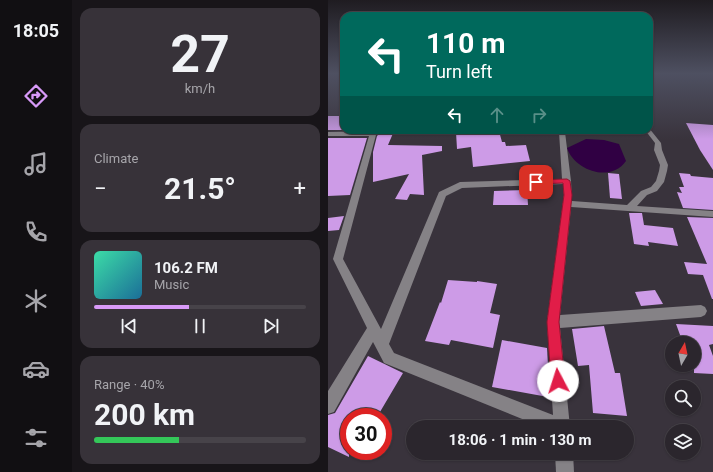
<!DOCTYPE html>
<html lang="en">
<head>
<meta charset="utf-8">
<style>
  :root { --surface:#2b262d; --page:#373239; --text:#f1f3f6; --muted:#a6a5aa; --line:#474349; --accent:#d89af8 }
  body { margin:0; font-family:Roboto,sans-serif; background:var(--page); color:var(--text); height:100vh; display:flex; flex-direction:column; font-size:15px; white-space:nowrap }
  * { box-sizing:border-box; margin:0 }
  p { font-size:13px; color:var(--muted) }
  .icon { flex:none; width:22px; height:22px; fill:none; stroke:currentColor; stroke-width:2; stroke-linecap:round; stroke-linejoin:round }
  .map { position:relative; flex:1; overflow:hidden }
  .details { display:flex; flex-direction:column; gap:8px; padding:8px; background:#181519; width:256px }
  .details>* { flex:none }
  .guide { position:absolute; left:12px; top:12px; width:313px; height:122px; border-radius:12px; box-shadow:0 1px 3px #0004,0 0 0 1px var(--line); background:#00695c; color:#fff; overflow:hidden }
  .needle { width:26px; rotate:9deg }
  .fabs { position:absolute; left:337px; top:336px; display:grid; gap:8px }
  .fabs a { display:grid; place-items:center; width:36px; height:36px; border-radius:50%; background:var(--surface); box-shadow:0 1px 3px #0004,0 0 0 1px var(--line); font-size:20px }
  .speed { position:absolute; left:12px; top:408px; display:flex; gap:8px; font-size:20px; font-weight:700; text-align:center }
  .speed>* { display:grid; place-content:center; width:52px; height:52px; border-radius:50%; background:var(--surface); box-shadow:0 1px 3px #0004,0 0 0 1px var(--line); line-height:1 }
  .speed .limit { border:6px solid #d22; background:#fff; color:#111 }
  .pin { position:absolute; display:grid; place-items:center; width:34px; height:34px; color:#fff; margin:-17px; border-radius:8px; box-shadow:0 2px 6px #0006 }
  .me { position:absolute; width:44px; margin:-22px; rotate:355deg; stroke-linejoin:round; filter:drop-shadow(0 0 3px #0008) }
  .turn { display:flex; align-items:center; gap:14px; height:84px; padding:0 20px; font-size:18px }
  .turn .icon { width:52px; height:52px; stroke-width:2.5 }
  .turn b { display:block; font-size:28px; line-height:34px }
  .lanes { display:flex; align-items:center; height:38px; padding:0 20px; background:#0003; justify-content:center; gap:20px; direction:ltr }
  .lanes .off { opacity:.35 }
  .big { font-size:30px; font-weight:700; line-height:1.1 }
  .details .widget { flex:1; display:flex; flex-direction:column; justify-content:center; gap:6px; min-width:0; padding:0 14px; border-radius:12px; background:var(--page) }
  .details .dial { align-items:center; gap:0 }
  .dial b { font-size:52px; line-height:1 }
  .song { display:flex; align-items:center; gap:12px }
  .cover { width:48px; height:48px; border-radius:6px; background:linear-gradient(135deg,hsl(160 70% 55%),hsl(200 70% 35%)) }
  .played { height:4px; border-radius:2px; background:linear-gradient(90deg,var(--accent) 45%,var(--line) 45%) }
  .keys { display:flex; justify-content:space-around; direction:ltr }
  .heat { display:flex; justify-content:space-between; align-items:center; font-size:22px; direction:ltr }
  .charge { height:6px; border-radius:3px; background:linear-gradient(90deg,#34c759 40%,var(--line) 0) }
  .trip { position:absolute; left:78px; top:420px; width:228px; height:40px; border-radius:20px; background:var(--surface); box-shadow:0 1px 3px #0004,0 0 0 1px var(--line); font-weight:700; line-height:40px; text-align:center }
  main { display:flex; flex:1; min-height:0 }
  .tab-bar { display:flex; flex-direction:column; width:72px; justify-content:space-around; align-items:center; background:#110f12; color:var(--muted) }
  .tab-bar .icon { width:28px; height:28px }
  .tab-bar .selected { color:var(--accent) }
  .tab-bar b { font-size:18px; color:var(--text) }
  .map>svg:first-child { display:block }
  .water { fill:#300043 }
  .building { fill:#cd9be7 }
  .lines { fill:none; stroke-linecap:round; stroke-linejoin:round }
  .minor { fill:#858286; fill-rule:evenodd }
  .route { fill:#e11d48; stroke:#92132f }
</style>
</head>
<body>
<main>
<nav class="tab-bar">
<b>18:05</b>
<svg class="icon selected" aria-label="directions" viewBox="0 0 24 24"><path d="M12 3l9 9-9 9-9-9zM9 14v-3h6M13 9l2 2-2 2"/></svg>
<svg class="icon" aria-label="music" viewBox="0 0 24 24"><path d="M9 18V5l10-2v13"/><circle cx="6" cy="18" r="3"/><circle cx="16" cy="16" r="3"/></svg>
<svg class="icon" aria-label="phone" viewBox="0 0 24 24"><path d="M5 4h4l2 5-3 2q2 4 5 5l2-3 5 2v4C11 20 4 13 5 4z"/></svg>
<svg class="icon" aria-label="climate" viewBox="0 0 24 24"><path d="M12 3v18M4 7l16 10M4 17L20 7"/></svg>
<svg class="icon" aria-label="car" viewBox="0 0 24 24"><path d="M5 17H2v-5l4-1 3-4h7l3 4 3 1v5h-3M9 17h6M6 11h13"/><circle cx="7" cy="17" r="2"/><circle cx="17" cy="17" r="2"/></svg>
<svg class="icon" aria-label="filters" viewBox="0 0 24 24"><path d="M4 7h16M4 17h16"/><circle cx="9" cy="7" r="2"/><circle cx="15" cy="17" r="2"/></svg>
</nav>
<section class="details">
<div class="widget dial"><b>27</b><p>km/h</p></div>
<div class="widget"><p>Climate</p>
<div class="heat"><a>−</a><b class="big">21.5°</b><a>+</a></div>
</div>
<div class="widget">
<div class="song"><i class="cover"></i><div><b>106.2 FM</b><p>Music</p></div></div>
<div class="played"></div>
<div class="keys"><svg class="icon" aria-label="previous" viewBox="0 0 24 24"><path d="M18 5L8 12l10 7zM5 5v14"/></svg><svg class="icon" aria-label="pause" viewBox="0 0 24 24"><path d="M8 5v14M16 5v14"/></svg><svg class="icon" aria-label="next" viewBox="0 0 24 24"><path d="M6 5l10 7-10 7zM19 5v14"/></svg></div>
</div>
<div class="widget"><p>Range · 40%</p><b class="big">200 km</b><div class="charge"></div></div>
</section>
<div class="map">
<svg width="385" height="472" viewBox="0 0 385 472">
  <rect width="100%" height="100%" fill="#39333c"/>
  <path class="water" d="M258,139L276,140L291,144L298,161C283,183 247,171 239,148Z"/>
  <g class="building">
    <rect x="0" y="116" width="16" height="14"/>
    <polygon points="358,123 385,125 385,170 372,150"/>
    <polygon points="66,131 60,145 114,146 114,151 94,155 96,195 82,194 79,200 67,199 81,174 45,182 45,152 49,136 53,132"/>
    <polygon points="142,131 142,133 171,131 174,142 177,142 178,146 198,145 202,161 145,167 143,147 129,149 128,132"/>
    <polygon points="0,138 39,138 22,195 0,196"/>
    <polygon points="280,173 291,174 294,199 282,198"/>
    <polygon points="351,173 362,174 363,176 385,178 385,210 355,208 349,192 354,193 351,187 356,187"/>
    <polygon points="199,190 200,205 165,205 166,191"/>
    <polygon points="301,213 314,213 316,225 345,228 350,246 320,242 321,246 306,244"/>
    <polygon points="16,216 11,230 0,231 0,218"/>
    <polygon points="359,217 385,218 385,299 384,299 375,275 360,274 356,262 379,264"/>
    <polygon points="120,280 149,282 149,281 169,284 162,313 172,315 165,348 123,340 121,345 97,341 112,302 113,303"/>
    <polygon points="327,290 335,304 313,306 307,292"/>
    <polygon points="348,324 385,326 385,344 381,345 385,356 385,374 366,373 366,343 355,343"/>
    <polygon points="276,326 287,373 292,373 299,416 265,413 261,365 250,366 244,329"/>
    <polygon points="174,340 219,348 221,383 220,397 164,387"/>
    <polygon points="40,356 75,373 49,417 21,417 21,457 0,447 0,415 7,413"/>
  </g>
  <g class="lines">
    <g class="minor">
      <path d="M321,128L333,143L334,150L340,165L339,171L336,182L329,191L319,195L309,206L385,211V217L243,207L232,315L373,305L377,307L379,311L377,315L373,317L232,328L242,427H214L56,363L45,342L6,412L0,414V391L39,328L5,259L41,136H0V132L52,131L48,135L15,259L53,329L111,192L132,182L234,179L231,132H212L209,130H241L237,132L243,181L244,201L299,205L313,191L323,187L328,181L331,171L332,165L326,150L327,143L317,130H321ZM235,184L236,195L219,322L225,415L66,353L61,344L118,196L134,188Z"/>
      <polygon points="266,130 277,130 274,132"/>
      <polygon points="227,453 245,453 246,472 228,472"/>
    </g>
  </g>
  <linearGradient id="sky" x2="0" y2="1"><stop stop-color="#1f1c21"/><stop offset="0.53" stop-color="#4e5061"/><stop offset="1" stop-color="#4e5061" stop-opacity="0"/></linearGradient>
  <rect width="385" height="139" fill="url(#sky)"/>
  <polygon class="route" points="239,179 242,181 244,195 231,322 237,381 235,386 230,388 225,386 223,381 219,322 236,195 235,183 208,184 204,182 208,180"/>
</svg>
<div class="fabs">
<a><svg class="needle" viewBox="-14 -14 28 28"><path d="M0-13l5 13h-10z" fill="#e53935"/><path d="M0 13l5-13h-10z" fill="#a6a5aa"/></svg></a>
<a><svg class="icon" aria-label="search" viewBox="0 0 24 24"><circle cx="10" cy="10" r="6"/><path d="M15 15l6 6"/></svg></a>
<a><svg class="icon" aria-label="layers" viewBox="0 0 24 24"><path d="M12 4l9 5-9 5-9-5zM3 14l9 5 9-5"/></svg></a>
</div>
<div class="speed"><div class="limit">30</div></div>
<div class="pin" style="left:208px;top:182px;background:#d93025"><svg class="icon" aria-label="arrive" viewBox="0 0 24 24"><path d="M6 21V4h12l-3 4 3 4H6"/></svg></div>
<svg class="me" style="left:230px;top:381px" viewBox="-20 -20 40 40"><circle r="19" fill="#fff"/><path d="M0-13L10 11 0 6-10 11z" fill="#e11d48"/></svg>
<div class="trip">18:06 · 1 min · 130 m</div>
<div class="guide">
<div class="turn"><svg class="icon" aria-label="left" viewBox="0 0 24 24"><path d="M17 20v-9H6M10 6l-5 5 5 5"/></svg><div><b>110 m</b>Turn left</div></div>
<div class="lanes"><svg class="icon" aria-label="left" viewBox="0 0 24 24"><path d="M17 20v-9H6M10 6l-5 5 5 5"/></svg><svg class="icon off" aria-label="ahead" viewBox="0 0 24 24"><path d="M12 20V5M6 11l6-6 6 6"/></svg><svg class="icon off" aria-label="right" viewBox="0 0 24 24"><path d="M7 20v-9h11M14 6l5 5-5 5"/></svg></div>
</div>
</div>
</main>
</body>
</html>
